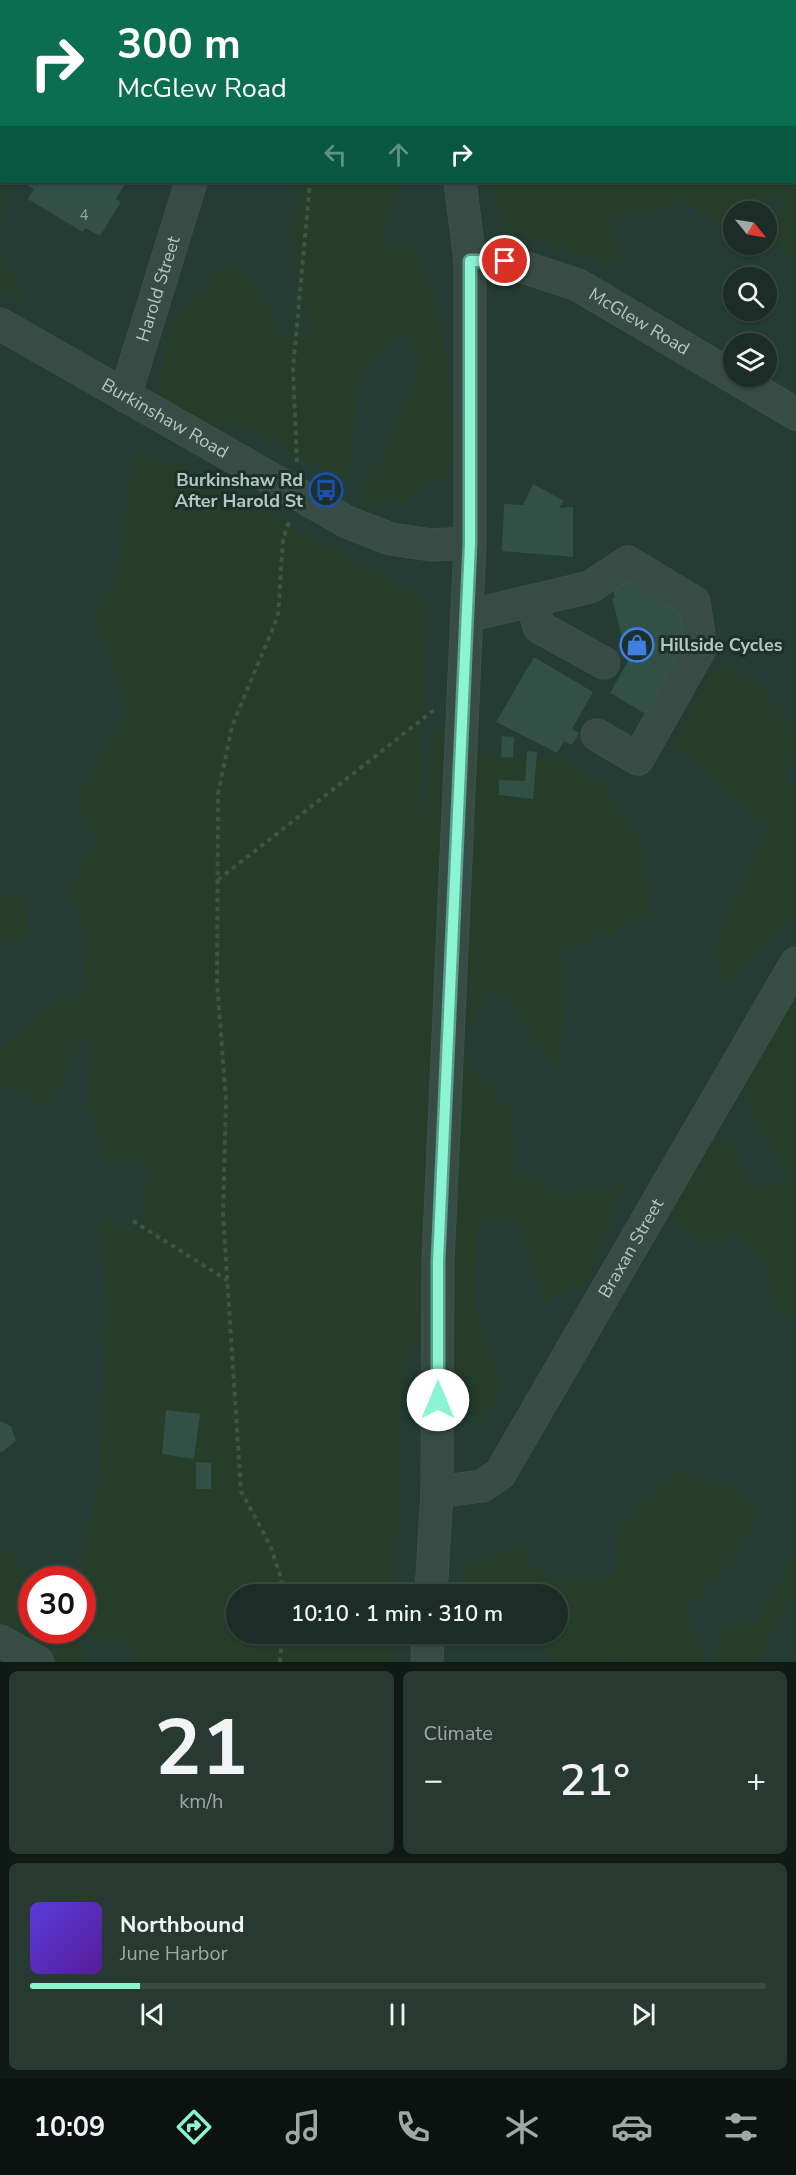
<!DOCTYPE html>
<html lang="en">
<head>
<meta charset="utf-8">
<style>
  :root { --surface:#1b2d26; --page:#283932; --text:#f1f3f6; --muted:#a0a8a7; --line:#394943; --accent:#8bf5d3 }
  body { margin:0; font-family:"Nunito Sans",sans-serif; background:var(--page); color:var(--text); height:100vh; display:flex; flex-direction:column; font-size:22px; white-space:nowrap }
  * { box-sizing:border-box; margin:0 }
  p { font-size:20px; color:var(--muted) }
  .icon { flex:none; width:33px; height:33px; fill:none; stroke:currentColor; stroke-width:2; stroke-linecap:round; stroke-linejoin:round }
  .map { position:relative; height:1662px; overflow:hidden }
  .details { display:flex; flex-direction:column; gap:9px; padding:9px; background:#0f1915; flex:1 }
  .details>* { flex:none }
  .hud { position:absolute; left:0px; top:0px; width:796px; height:183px; box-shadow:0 2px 4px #0004,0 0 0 2px var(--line); background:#0b6e4f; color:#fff; overflow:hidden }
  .needle { width:39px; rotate:120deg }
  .tools { position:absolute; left:723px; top:201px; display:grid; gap:12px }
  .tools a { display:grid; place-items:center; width:54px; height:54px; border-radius:50%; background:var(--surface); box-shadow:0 2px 4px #0004,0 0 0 2px var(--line); font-size:30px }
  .speed { position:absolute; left:18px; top:1566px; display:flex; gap:12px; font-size:30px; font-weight:700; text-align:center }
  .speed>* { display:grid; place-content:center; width:78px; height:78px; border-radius:50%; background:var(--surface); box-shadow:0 2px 4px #0004,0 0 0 2px var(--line); line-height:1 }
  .speed .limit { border:9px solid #d22; background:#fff; color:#111 }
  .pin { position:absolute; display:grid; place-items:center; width:51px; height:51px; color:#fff; margin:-26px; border:3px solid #fff; border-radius:50%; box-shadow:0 2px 6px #0007 }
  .me { position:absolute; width:66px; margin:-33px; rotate:0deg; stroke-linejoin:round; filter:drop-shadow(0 0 4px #0008) }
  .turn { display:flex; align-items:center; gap:21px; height:126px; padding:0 18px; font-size:27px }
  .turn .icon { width:78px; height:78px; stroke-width:2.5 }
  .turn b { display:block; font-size:42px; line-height:51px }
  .lanes { display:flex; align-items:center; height:57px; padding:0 18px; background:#0003; justify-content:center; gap:30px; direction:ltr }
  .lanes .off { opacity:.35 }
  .big { font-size:45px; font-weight:600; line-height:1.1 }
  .details .tile { flex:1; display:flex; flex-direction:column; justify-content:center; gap:9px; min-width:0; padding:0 21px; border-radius:9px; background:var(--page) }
  .details .dial { align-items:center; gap:0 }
  .dial b { font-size:78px; line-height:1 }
  .song { display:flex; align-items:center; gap:18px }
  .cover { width:72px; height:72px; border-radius:9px; background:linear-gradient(135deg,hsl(250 70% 55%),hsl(270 70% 35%)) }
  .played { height:6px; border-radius:3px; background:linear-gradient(90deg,var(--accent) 15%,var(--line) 15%) }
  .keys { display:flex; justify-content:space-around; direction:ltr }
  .heat { display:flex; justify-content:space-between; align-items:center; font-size:33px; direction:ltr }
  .details .tiles { flex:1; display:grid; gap:9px; grid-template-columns:1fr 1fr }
  .tile:last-child { grid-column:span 2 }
  .trip { position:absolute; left:226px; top:1584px; width:342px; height:60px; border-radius:30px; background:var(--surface); box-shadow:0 2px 4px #0004,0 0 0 2px var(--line); font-weight:600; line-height:60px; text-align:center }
  .dock { display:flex; height:96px; justify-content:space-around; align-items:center; background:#0b120f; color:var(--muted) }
  .dock .icon { width:42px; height:42px }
  .dock .selected { color:var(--accent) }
  .dock b { font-size:27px; color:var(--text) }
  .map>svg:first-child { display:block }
  .green { fill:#263d2a }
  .building { fill:#335046 }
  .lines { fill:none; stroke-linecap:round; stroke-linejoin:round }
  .minor-casing { stroke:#445851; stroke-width:33 }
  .path { stroke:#3f5542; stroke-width:4; stroke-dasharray:4.5 4.5; stroke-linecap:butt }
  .minor { stroke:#384c45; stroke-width:32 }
  .route-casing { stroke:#5a9f89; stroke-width:15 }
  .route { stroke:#8bf5d3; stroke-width:10 }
  .labels { text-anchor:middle; stroke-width:6; stroke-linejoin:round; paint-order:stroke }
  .number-label { font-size:15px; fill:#92a9a1 }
  .street-label { font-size:18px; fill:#b3c8c1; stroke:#1d312a }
  .poi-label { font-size:18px; font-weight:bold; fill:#b3c8c1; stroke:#1d312a; text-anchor:end }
</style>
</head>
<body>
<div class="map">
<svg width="796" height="1662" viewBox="0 0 796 1662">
  <rect width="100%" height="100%" fill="#243c33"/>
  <g class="green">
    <polygon points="465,0 796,0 796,257 771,241 790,189 758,211 734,212 733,229 729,232 685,200 610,223 628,268 505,230 487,182 795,182 795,2"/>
    <polygon points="0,31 2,182 9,182 0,230"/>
    <polygon points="302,182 399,182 379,248 416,244 440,314 450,391 451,472 399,502 362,509 366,482 381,455 421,362 404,333 368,359 358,395 347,479 310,463 252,429 189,423 153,411 173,318 227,261 261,291 282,334 310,333 288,240"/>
    <polygon points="0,252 24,304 0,290"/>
    <polygon points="134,453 164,464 165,457 426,600 420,810 428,810 432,729 475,725 481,754 560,758 600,783 645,846 648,915 561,953 566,995 558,1075 496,982 456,1049 513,1112 514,1170 565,1195 622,1185 589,1279 545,1301 517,1218 476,1226 475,1315 503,1381 480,1425 412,1340 403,1367 397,1594 237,1594 237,1634 396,1634 395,1662 133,1662 133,1643 80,1638 85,1662 0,1662 0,1544 35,1579 32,1580 32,1630 82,1630 82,1580 72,1579 79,1570 99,1482 106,1313 100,1219 144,1231 146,1164 101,1157 88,1102 87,1026 48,1108 0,1084 0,1042 6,1044 45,1006 82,994 86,946 69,884 96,844 75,797 113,734 127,716 102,639 93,619 117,574"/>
    <polygon points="722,661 770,694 796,739 796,748 786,787 796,781 796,914 723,987 713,944 768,825 673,745 704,680"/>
    <polygon points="0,896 28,897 27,940 0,941"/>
    <polygon points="796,982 796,1310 781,1323 761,1257 737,1232 706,1243 669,1217 686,1151 730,1140 750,1186 791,1182 748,1109 741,1062"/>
    <polygon points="679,1469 730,1486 759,1511 734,1558 686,1610 706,1662 621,1662 620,1660 610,1662 553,1662 537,1644 518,1634 558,1634 558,1594 472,1594 461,1569 520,1545 546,1580 598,1578 617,1568 615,1530"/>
    <polygon points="791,1556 796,1560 796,1594 760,1657 753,1662 710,1662 722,1629 758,1619"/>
  </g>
  <g class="building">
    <polygon points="27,182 126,182 116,199 121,202 100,236 85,228 83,232 28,199 34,189 25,184"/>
    <polygon points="533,484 564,501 559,508 573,507 573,557 502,551 504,504 523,505"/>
    <polygon points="637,575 641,590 659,585 685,601 692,643 675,648 681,666 654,719 610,693 628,661 612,598 615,598 612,580"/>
    <polygon points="534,657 593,692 572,729 579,733 572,745 564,741 557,753 496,722"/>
    <polygon points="502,736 514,737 513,758 501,757"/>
    <polygon points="527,751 537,752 533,799 499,795 499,780 525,781"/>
    <polygon points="166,1410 200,1414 194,1459 162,1454"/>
    <polygon points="0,1421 11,1426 16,1441 2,1452 0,1451"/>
    <polygon points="196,1462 211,1463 211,1489 196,1489"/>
  </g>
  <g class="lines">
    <g class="minor-casing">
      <g id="minor">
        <polyline points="436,0 436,2"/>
        <polyline points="247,2 248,0"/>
        <path id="s1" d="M470,261H505L578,285L796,414"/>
        <path id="s2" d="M0,324L347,522L391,539L431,545L470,543"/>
        <path id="s3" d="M125,396L191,182"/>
        <polyline points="532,601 539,627 604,663"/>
        <polyline points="467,616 590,587 628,562 694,602 701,647 638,759 597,735"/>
        <path id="s4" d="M437,1492L482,1486L500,1474L796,963"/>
        <polyline points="431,1594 437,1492 438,1262 470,543 470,261 460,182"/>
        <polyline points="0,1641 38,1662"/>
        <polyline points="427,1662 428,1634"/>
      </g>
    </g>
    <g class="path">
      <polyline points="329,0 329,2"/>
      <polyline points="297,462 293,369 310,182"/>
      <polyline points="218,880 434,710"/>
      <polyline points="133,1221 227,1280"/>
      <polyline points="283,1594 281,1578 270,1545 241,1491 223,1214 226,1101 217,982 218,794 232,726 278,616 283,539 290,519"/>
      <polyline points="280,1662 282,1634"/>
    </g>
    <use href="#minor" class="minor"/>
  </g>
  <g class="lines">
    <g class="route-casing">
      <polyline id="route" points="438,1400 438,1262 470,543 470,261 505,261"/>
    </g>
    <use href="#route" class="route"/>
  </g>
  <defs>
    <g id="bus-ring" transform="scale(1.725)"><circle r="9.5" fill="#1d312a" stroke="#1a4fb4" stroke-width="1.5"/><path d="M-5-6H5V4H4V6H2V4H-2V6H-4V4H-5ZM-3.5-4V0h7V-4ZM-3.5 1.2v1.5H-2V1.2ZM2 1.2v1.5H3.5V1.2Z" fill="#1a4fb4"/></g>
    <g id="shop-ring" transform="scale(1.725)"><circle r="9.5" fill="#1d312a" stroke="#3f7fe0" stroke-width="1.5"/><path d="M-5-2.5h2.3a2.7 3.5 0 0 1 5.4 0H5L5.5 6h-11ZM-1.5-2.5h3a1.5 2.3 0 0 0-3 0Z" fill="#3f7fe0"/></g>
  </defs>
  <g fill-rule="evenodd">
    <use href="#bus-ring" x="326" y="490"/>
    <use href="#shop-ring" x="637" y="645"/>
  </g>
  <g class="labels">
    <g class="number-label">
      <text x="84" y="220">4</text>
    </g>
    <g class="street-label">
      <text dy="6" stroke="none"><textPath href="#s3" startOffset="112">Harold Street</textPath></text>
      <text dy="6" stroke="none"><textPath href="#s1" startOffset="183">McGlew Road</textPath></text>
      <text dy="6" stroke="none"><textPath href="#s2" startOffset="190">Burkinshaw Road</textPath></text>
      <text dy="6" stroke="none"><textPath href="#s4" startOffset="328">Braxan Street</textPath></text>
    </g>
    <g class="poi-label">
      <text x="303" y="486">Burkinshaw Rd<tspan x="303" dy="21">After Harold St</tspan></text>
      <text x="660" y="651" text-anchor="start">Hillside Cycles</text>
    </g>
  </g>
</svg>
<div class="tools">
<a><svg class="needle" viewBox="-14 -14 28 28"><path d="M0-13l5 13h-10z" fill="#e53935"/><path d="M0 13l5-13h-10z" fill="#a0a8a7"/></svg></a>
<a><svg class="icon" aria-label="search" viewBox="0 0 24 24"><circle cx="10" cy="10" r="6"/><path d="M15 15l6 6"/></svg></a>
<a><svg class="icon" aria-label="layers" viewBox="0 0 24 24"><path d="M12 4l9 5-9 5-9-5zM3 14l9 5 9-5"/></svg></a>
</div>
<div class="speed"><div class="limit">30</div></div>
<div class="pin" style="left:505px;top:261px;background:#d93025"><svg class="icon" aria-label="arrive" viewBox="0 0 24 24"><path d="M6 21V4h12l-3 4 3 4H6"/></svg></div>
<svg class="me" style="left:438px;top:1400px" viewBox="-20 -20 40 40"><circle r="19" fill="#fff"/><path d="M0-13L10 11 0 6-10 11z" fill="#8bf5d3"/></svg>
<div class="trip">10:10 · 1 min · 310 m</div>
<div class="hud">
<div class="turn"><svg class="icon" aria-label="right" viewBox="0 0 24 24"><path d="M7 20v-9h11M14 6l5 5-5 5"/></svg><div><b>300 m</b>McGlew Road</div></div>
<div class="lanes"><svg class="icon off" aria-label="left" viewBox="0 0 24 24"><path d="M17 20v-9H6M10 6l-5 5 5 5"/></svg><svg class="icon off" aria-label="ahead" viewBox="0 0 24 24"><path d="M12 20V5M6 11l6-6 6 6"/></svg><svg class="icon" aria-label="right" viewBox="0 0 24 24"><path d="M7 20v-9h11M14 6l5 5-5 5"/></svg></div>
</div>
</div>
<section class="details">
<div class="tiles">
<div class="tile dial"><b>21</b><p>km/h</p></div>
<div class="tile"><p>Climate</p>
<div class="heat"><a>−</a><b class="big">21°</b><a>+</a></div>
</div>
<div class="tile">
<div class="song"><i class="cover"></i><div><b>Northbound</b><p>June Harbor</p></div></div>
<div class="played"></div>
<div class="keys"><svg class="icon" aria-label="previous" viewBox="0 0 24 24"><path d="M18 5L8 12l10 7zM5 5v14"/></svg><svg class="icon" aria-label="pause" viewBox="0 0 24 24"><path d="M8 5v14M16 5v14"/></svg><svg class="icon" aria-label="next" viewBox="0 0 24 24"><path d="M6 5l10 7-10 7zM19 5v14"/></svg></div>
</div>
</div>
</section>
<nav class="dock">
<b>10:09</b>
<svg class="icon selected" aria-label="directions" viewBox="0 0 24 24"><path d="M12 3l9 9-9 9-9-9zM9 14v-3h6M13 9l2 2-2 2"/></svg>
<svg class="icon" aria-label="music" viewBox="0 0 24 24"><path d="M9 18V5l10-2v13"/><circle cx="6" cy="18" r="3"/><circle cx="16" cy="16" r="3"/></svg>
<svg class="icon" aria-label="phone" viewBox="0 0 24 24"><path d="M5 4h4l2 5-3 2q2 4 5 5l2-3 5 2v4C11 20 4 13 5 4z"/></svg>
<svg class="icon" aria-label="climate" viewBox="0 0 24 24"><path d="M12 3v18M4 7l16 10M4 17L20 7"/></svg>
<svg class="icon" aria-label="car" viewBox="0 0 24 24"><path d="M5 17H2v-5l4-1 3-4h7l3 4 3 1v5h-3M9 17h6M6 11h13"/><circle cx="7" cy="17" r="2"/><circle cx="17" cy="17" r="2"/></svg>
<svg class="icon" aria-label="filters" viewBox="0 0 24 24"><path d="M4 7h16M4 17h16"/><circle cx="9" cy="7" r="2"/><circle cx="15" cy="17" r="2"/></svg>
</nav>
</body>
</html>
